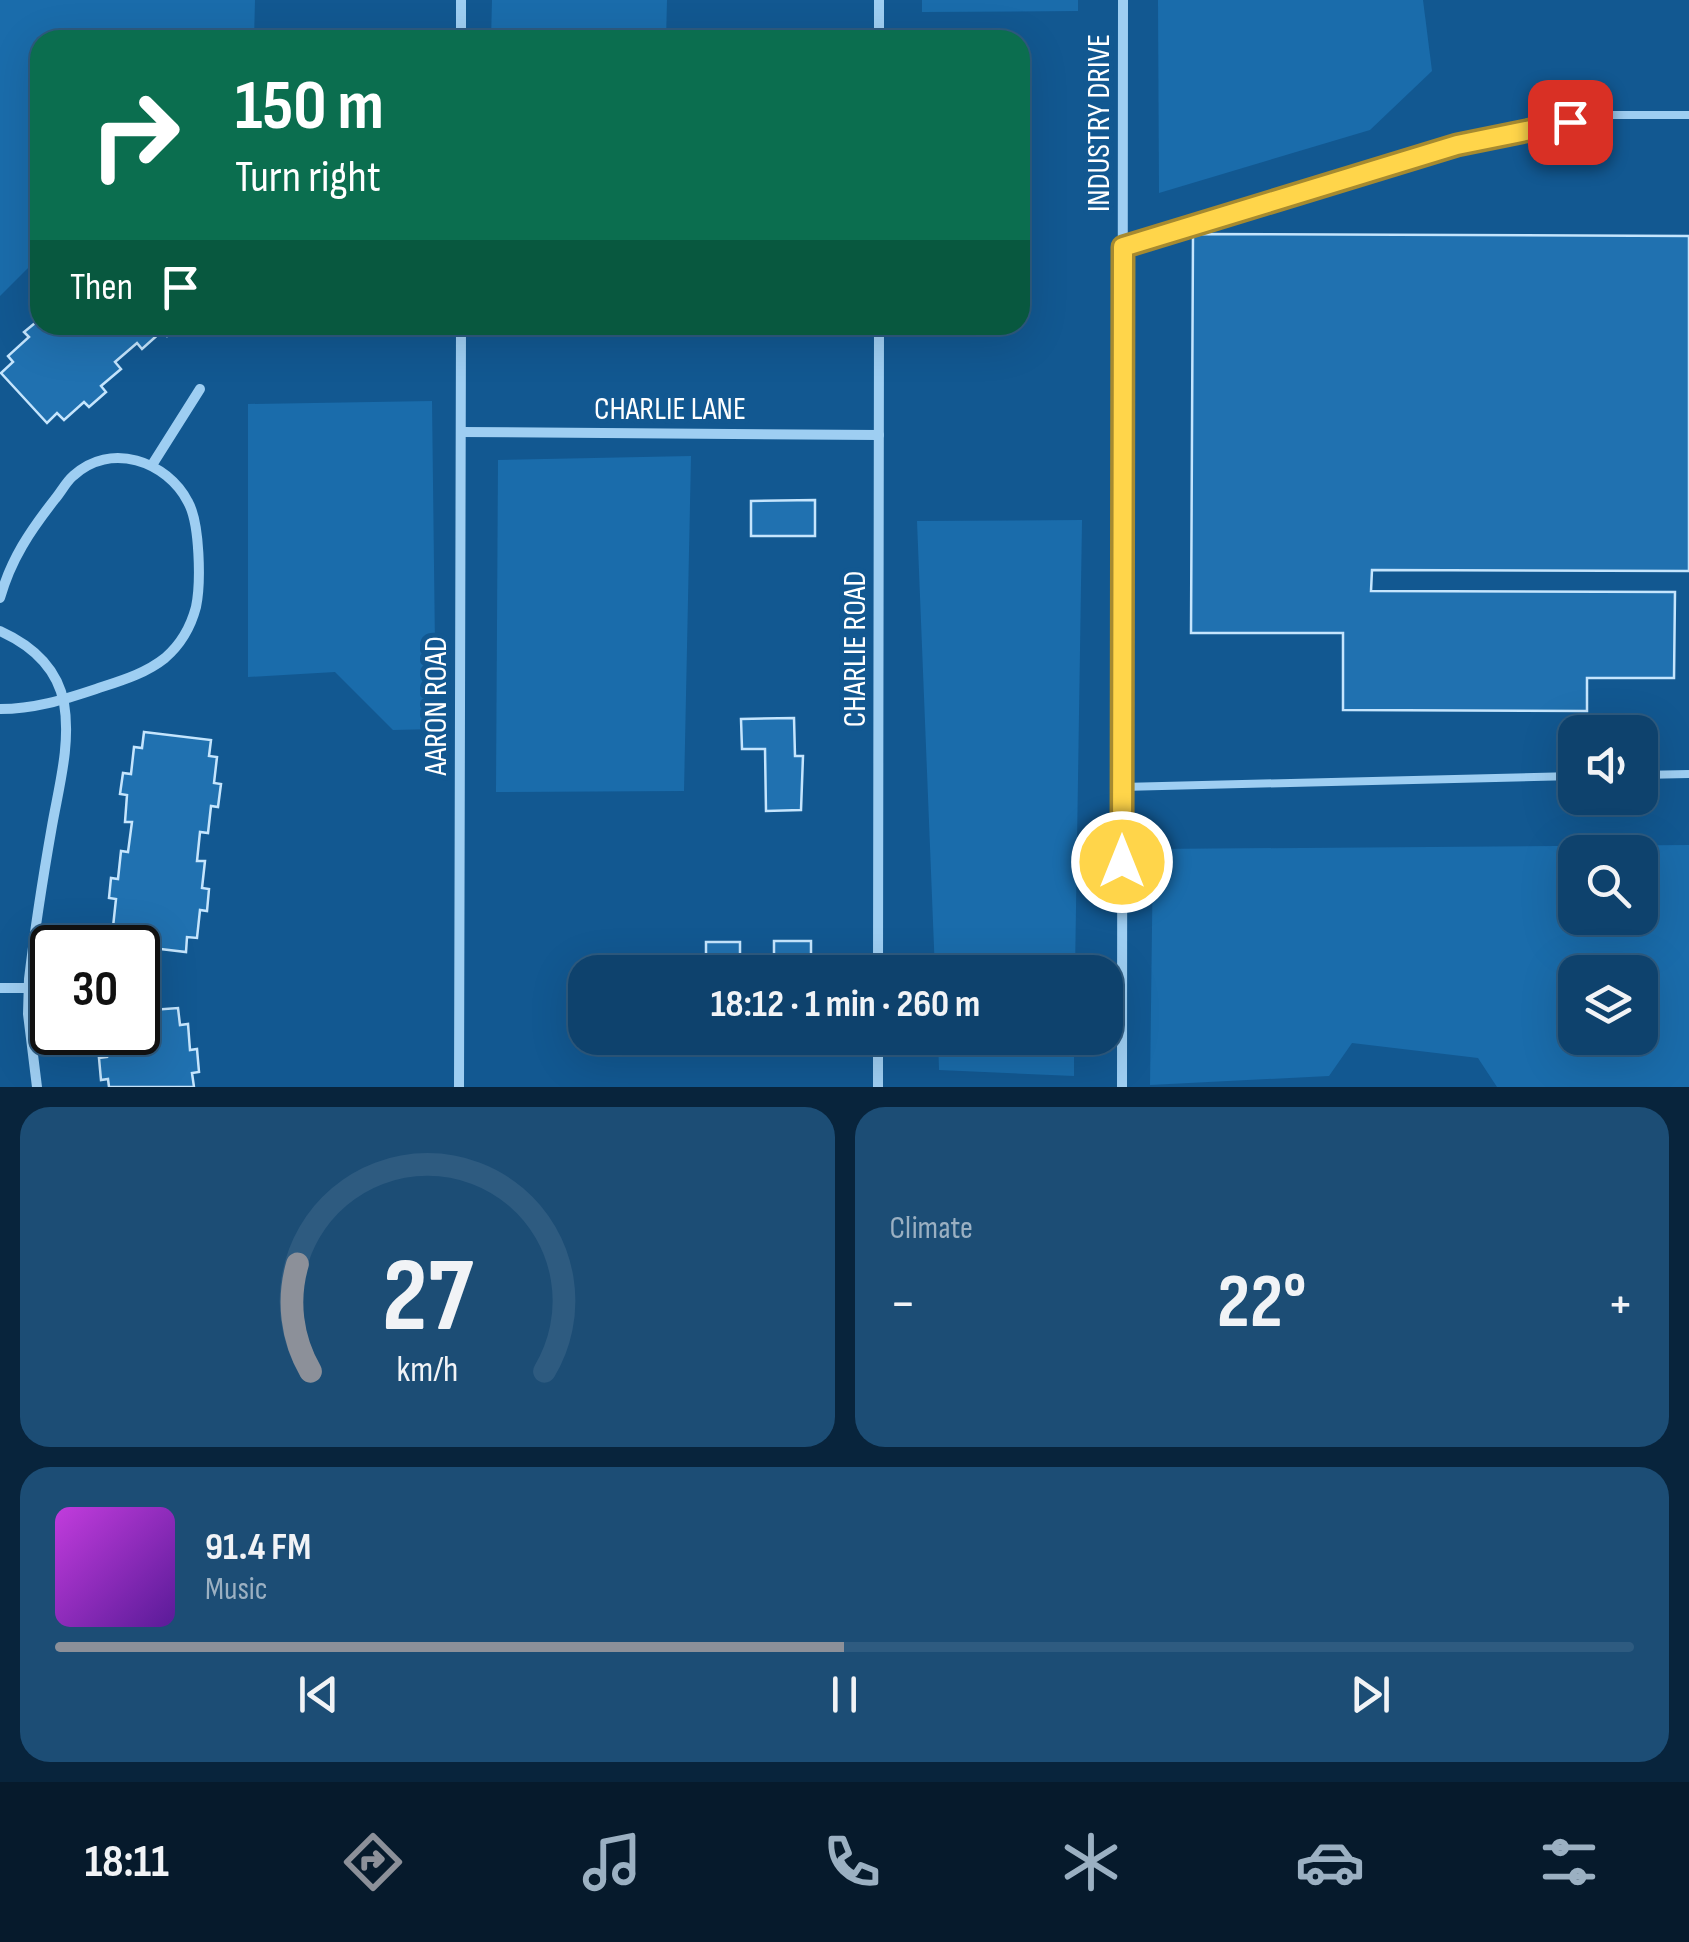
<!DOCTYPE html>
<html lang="en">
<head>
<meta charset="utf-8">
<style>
  :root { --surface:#0e426d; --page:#1c4d75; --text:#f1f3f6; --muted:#9bb0c2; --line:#2e5b80; --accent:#8c9099 }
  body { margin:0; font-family:"Sofia Sans Condensed",sans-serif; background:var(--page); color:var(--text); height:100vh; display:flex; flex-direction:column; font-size:38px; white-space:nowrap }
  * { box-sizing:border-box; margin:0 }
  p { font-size:32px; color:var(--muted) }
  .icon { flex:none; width:55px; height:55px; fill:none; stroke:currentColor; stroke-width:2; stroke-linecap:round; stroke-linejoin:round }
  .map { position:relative; height:1087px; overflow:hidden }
  .details { display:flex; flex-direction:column; gap:20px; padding:20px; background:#08243c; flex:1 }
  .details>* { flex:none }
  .guide { position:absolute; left:30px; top:30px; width:1000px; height:305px; border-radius:30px; box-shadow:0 10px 40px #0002,0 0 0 2px var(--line); background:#0b6e4f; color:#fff; overflow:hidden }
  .fabs { position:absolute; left:1558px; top:715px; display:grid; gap:20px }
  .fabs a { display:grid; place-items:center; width:100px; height:100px; border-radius:20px; background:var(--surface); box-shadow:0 10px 40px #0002,0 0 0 2px var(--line); font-size:50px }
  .speed { position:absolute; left:30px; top:925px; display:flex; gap:20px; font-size:50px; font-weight:700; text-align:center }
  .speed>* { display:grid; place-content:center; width:130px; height:130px; border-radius:50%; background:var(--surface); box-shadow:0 10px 40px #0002,0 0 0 2px var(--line); line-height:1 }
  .speed .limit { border:5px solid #111; border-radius:15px; background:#fff; color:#111 }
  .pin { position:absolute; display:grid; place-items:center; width:85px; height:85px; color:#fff; margin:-42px; border-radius:20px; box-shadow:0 5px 15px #0006 }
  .me { position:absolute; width:110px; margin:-55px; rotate:0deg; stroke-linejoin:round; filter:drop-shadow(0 0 8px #0008) }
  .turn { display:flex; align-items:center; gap:35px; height:210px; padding:0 40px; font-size:45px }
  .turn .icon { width:130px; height:130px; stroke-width:2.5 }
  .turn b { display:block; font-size:70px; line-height:85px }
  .then { display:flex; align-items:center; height:95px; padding:0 40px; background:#0003; gap:20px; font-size:38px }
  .big { font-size:75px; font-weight:700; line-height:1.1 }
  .details .card { flex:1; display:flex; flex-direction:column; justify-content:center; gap:15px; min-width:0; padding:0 35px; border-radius:30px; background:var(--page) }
  .details .dial { align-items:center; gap:0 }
  .dial svg { height:260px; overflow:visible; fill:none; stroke:var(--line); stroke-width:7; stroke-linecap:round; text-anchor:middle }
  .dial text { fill:var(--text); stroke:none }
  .song { display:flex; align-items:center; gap:30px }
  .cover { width:120px; height:120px; border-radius:15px; background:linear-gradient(135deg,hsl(290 70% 55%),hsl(270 70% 35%)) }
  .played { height:10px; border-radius:5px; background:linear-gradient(90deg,var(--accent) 50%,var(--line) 50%) }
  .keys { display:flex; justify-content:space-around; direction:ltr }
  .heat { display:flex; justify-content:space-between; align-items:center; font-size:55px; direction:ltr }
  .details .tiles { flex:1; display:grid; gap:20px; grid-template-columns:1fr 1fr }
  .card:last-child { grid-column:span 2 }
  .trip { position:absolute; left:568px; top:955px; width:555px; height:100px; border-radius:30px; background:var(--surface); box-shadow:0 10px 40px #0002,0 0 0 2px var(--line); font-weight:700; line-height:100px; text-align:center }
  .dock { display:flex; height:160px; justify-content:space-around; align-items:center; background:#061a2c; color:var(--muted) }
  .dock .icon { width:70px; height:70px }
  .dock .active { color:var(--accent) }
  .dock b { font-size:45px; color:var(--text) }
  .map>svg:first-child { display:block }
  .green { fill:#1a6cab; fill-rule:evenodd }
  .building { fill:#2071b0; stroke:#c5e5fd; stroke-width:2.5 }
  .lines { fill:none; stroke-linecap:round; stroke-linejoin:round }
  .service { stroke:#9ecef2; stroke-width:8 }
  .minor { stroke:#9ecef2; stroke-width:10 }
  .route-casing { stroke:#a68a30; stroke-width:25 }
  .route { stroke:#ffd54a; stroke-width:18 }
  .labels { text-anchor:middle; stroke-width:10; stroke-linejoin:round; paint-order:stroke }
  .street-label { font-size:32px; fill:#fff; stroke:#125891 }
</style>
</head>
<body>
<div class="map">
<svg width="1689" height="1087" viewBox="0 0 1689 1087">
  <rect width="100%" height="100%" fill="#125891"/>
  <g class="green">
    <polygon points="0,0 255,0 254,40 40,40 40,256 0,296"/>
    <polygon points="492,0 667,0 666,40 491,40"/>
    <polygon points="922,0 1078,0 1078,11 922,12"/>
    <polygon points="1158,0 1423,0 1432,71 1370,130 1159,193"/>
    <polygon points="432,401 436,729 393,730 335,672 248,677 248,404"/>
    <polygon points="691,456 684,791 496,792 498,460"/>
    <polygon points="1082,520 1075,972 935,972 917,521"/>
    <path d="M1689,845V1087H1497L1478,1058L1352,1043L1329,1076L1150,1085L1153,849ZM1575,852H1640V918H1575ZM1575,972H1640V1038H1575Z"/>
    <polygon points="938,1038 1074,1038 1074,1076 939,1070"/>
  </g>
  <g class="building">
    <polygon points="1020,219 1029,220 1028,285 1020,285"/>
    <polygon points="1193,234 1689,236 1689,571 1372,570 1371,591 1675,592 1674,678 1587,678 1587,711 1343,710 1343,633 1191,633"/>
    <polygon points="40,319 40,325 179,325 167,336 162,331 142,349 137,343 115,362 121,369 101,386 106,392 89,407 84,402 64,420 57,413 47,423 1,373 13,362 8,356 29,337 24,332"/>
    <polygon points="815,500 815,536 751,536 751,501"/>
    <polygon points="794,718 795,756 803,756 801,810 766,811 765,749 742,749 741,719"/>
    <polygon points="144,732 211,740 209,756 217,757 214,783 221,784 218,807 211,806 208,833 200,832 197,861 205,861 202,888 209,889 207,911 200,910 197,938 187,937 186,952 118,944 120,928 113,927 116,899 109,898 111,878 118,879 121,851 128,852 132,822 125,822 127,795 120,794 123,773 131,774 134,747 142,748"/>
    <polygon points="774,941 811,941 811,972 752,972 752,955 774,955"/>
    <rect x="706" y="942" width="34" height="30"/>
    <polygon points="691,963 692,972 662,972 661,964"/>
    <polygon points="178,1008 180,1025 188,1024 190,1050 197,1049 199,1072 192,1073 194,1087 109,1087 108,1079 101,1080 99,1058 107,1057 105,1032 138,1032 138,1011"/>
  </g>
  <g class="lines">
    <g class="service">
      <polyline points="1123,247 1457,145 1607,115 1689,115"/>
      <polyline points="1640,775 1689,774"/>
      <polyline points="1122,787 1575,776"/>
    </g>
    <g class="minor">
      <polyline points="461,0 461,40"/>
      <polyline points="879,0 879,40"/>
      <polyline points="461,432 879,435"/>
      <polyline points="152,465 200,389"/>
      <path d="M0,598C11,559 30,531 55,499C61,492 66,482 73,476C110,441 167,461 188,502C200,523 201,583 196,607C191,626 180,645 165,658C145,674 120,681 96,689C63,700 34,709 0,709"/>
      <path d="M0,631C31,645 57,667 64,703C71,744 59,786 52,826C43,877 35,928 29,979L28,1014L37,1087"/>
      <polyline points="878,972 879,325"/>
      <polyline points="0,988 28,988"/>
      <polyline points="459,1087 461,325"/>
      <polyline points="878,1087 878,1038"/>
      <polyline points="1122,1087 1123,0"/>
    </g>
  </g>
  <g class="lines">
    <g class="route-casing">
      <polyline id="route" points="1122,862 1123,247 1457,145 1570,122"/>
    </g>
    <use href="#route" class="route"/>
  </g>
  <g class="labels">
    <g class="street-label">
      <text transform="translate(1098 123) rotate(-90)" y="11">INDUSTRY DRIVE</text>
      <text x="670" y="419">CHARLIE LANE</text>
      <text transform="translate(854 649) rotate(-90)" y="11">CHARLIE ROAD</text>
      <text transform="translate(435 706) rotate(-90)" y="11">AARON ROAD</text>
    </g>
  </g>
</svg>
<div class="fabs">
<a><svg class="icon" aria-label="sound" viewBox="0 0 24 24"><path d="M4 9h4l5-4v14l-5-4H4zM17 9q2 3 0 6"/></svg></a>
<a><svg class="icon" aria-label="search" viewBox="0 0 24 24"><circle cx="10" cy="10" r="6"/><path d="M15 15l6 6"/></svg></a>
<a><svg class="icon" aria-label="layers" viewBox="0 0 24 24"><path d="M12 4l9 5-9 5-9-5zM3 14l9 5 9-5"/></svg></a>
</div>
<div class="speed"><div class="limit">30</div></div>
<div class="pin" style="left:1570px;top:122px;background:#d93025"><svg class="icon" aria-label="arrive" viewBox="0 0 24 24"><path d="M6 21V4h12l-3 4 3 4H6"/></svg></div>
<svg class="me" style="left:1122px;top:862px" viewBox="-20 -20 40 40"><circle r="17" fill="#ffd54a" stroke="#fff" stroke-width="3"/><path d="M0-11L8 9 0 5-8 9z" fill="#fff"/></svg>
<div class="trip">18:12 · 1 min · 260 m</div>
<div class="guide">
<div class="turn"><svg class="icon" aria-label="right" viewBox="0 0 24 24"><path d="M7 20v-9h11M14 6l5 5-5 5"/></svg><div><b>150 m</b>Turn right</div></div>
<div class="then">Then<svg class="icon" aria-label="arrive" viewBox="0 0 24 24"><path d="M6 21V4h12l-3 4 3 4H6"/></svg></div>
</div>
</div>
<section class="details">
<div class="tiles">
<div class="card dial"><svg viewBox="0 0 100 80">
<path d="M14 69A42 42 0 1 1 86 69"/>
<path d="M14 69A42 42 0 0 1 10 36" stroke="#8c9099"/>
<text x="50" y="56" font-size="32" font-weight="700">27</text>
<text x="50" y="72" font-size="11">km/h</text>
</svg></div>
<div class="card"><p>Climate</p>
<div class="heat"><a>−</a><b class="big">22°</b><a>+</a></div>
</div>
<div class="card">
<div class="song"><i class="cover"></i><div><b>91.4 FM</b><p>Music</p></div></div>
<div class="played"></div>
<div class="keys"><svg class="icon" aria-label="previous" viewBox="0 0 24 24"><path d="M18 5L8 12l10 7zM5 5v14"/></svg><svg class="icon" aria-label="pause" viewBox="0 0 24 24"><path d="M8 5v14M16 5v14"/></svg><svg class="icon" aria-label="next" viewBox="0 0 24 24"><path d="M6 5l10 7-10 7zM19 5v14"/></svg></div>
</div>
</div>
</section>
<nav class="dock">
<b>18:11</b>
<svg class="icon active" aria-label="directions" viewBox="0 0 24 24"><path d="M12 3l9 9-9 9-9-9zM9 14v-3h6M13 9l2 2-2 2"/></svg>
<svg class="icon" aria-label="music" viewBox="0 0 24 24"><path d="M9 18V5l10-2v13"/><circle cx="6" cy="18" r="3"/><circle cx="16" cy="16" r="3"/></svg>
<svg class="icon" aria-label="phone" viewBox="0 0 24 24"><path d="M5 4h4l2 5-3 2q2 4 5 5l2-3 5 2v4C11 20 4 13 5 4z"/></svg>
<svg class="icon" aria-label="climate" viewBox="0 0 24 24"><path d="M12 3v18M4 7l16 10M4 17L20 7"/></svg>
<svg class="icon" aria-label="car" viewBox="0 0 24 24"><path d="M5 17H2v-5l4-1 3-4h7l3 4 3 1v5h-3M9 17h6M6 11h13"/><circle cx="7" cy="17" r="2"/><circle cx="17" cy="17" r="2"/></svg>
<svg class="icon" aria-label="filters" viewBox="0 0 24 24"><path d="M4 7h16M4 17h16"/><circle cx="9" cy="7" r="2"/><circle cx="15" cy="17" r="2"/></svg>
</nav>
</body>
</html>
